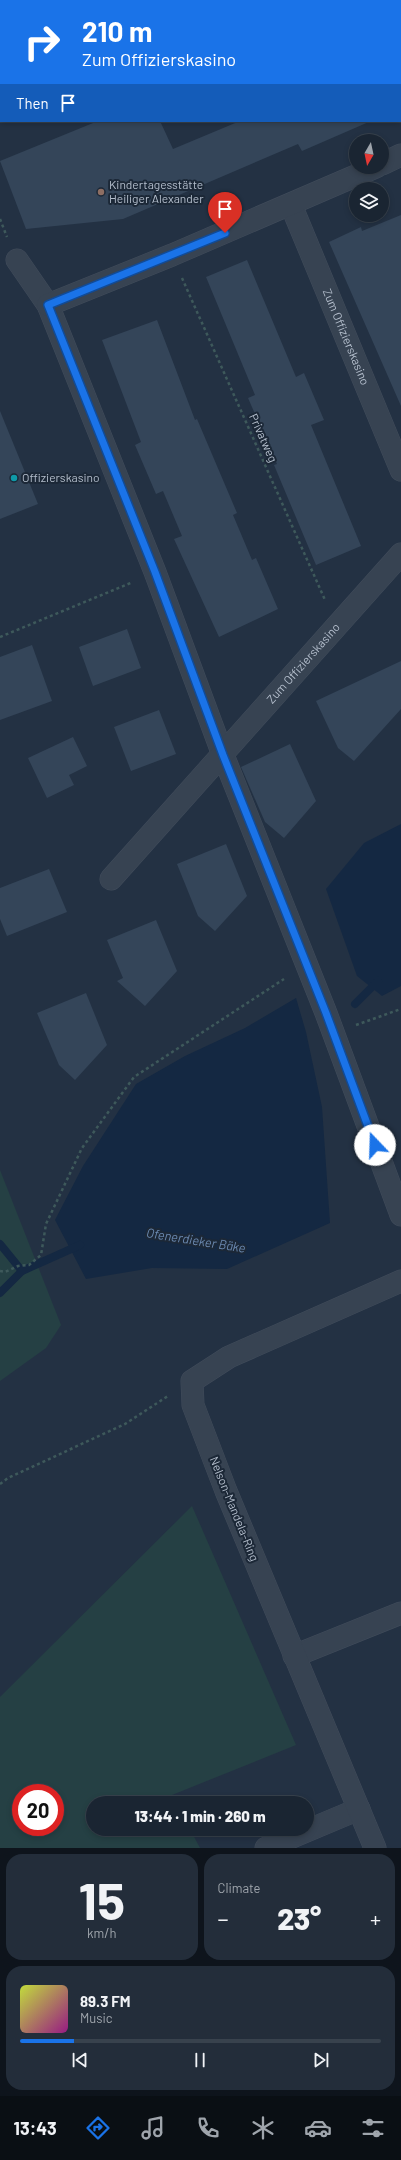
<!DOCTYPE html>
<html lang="en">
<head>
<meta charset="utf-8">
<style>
  :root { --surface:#1a2532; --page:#232d3a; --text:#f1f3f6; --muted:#9fa5ac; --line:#38424d; --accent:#1a73e8 }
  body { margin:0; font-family:Barlow,sans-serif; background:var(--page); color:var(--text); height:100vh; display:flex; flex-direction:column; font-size:15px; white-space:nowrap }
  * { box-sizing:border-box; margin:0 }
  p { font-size:13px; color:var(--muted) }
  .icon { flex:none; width:22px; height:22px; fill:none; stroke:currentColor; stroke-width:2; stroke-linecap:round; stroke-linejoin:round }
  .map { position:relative; height:1848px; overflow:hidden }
  .drawer { display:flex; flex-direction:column; gap:6px; padding:6px; background:#0e141c; flex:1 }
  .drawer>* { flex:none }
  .top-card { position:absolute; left:0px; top:0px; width:401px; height:122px; box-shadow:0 2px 6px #0003,0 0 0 1px var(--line); background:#1a73e8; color:#fff; overflow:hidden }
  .needle { width:26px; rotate:189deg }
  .fabs { position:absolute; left:349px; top:134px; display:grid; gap:8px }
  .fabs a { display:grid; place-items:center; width:40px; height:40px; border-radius:50%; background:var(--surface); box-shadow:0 2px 6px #0003,0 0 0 1px var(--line); font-size:20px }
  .speed { position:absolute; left:12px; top:1784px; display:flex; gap:8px; font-size:20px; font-weight:700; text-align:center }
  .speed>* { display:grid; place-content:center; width:52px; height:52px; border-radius:50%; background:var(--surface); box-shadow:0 2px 6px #0003,0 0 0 1px var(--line); line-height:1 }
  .speed .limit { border:6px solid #d22; background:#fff; color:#111 }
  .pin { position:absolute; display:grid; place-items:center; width:34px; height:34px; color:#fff; margin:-41px -17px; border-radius:50% 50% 50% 0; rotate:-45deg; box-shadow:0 0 4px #0007 }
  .pin .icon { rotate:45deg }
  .me { position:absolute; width:44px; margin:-22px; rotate:339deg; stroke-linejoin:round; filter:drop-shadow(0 0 3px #0008) }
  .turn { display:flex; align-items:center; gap:14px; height:84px; padding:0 16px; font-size:18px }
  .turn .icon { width:52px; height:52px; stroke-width:2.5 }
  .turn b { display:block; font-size:28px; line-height:34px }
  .then { display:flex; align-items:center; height:38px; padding:0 16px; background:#0003; gap:8px; font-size:15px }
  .big { font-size:30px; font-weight:800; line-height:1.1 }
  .drawer .widget { flex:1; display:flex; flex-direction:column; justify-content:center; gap:6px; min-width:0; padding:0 14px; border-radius:16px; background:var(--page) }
  .drawer .dial { align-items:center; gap:0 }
  .dial b { font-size:52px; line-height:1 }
  .song { display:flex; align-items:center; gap:12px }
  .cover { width:48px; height:48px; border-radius:6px; background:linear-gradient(135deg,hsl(70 70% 55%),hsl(310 70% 35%)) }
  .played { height:4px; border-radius:2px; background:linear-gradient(90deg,var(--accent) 15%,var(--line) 15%) }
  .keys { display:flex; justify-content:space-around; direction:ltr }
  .heat { display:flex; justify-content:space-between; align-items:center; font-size:22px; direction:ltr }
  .drawer .tiles { flex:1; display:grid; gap:6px; grid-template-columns:1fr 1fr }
  .widget:last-child { grid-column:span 2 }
  .trip { position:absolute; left:86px; top:1796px; width:228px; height:40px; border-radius:20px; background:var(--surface); box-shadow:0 2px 6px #0003,0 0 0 1px var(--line); font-weight:800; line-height:40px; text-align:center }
  .tab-bar { display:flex; height:64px; justify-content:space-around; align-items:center; background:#0a0f14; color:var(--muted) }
  .tab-bar .icon { width:28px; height:28px }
  .tab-bar .active { color:var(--accent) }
  .tab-bar b { font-size:18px; color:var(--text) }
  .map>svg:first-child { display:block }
  .green { fill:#254044; fill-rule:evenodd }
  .water { fill:#142842 }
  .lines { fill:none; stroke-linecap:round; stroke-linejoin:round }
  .stream { stroke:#142842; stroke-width:8 }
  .building { fill:#344559 }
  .minor-casing { stroke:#414c5b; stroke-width:23 }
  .path { stroke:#3e595b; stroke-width:2.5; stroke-dasharray:3 3; stroke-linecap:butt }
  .minor { stroke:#374352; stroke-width:22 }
  .route-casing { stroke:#114b97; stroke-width:10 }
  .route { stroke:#1a73e8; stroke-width:7 }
  .education-dot { fill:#8d6e63; stroke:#1c2837; stroke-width:1.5 }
  .culture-dot { fill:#0f9aa8; stroke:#1c2837; stroke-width:1.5 }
  .labels { text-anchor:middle; stroke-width:4; stroke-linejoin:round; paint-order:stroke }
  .poi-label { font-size:12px; fill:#b4becc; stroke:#1c2837; text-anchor:start }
  .street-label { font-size:12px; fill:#b4becc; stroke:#1c2837 }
  .water-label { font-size:13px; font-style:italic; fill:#6a88af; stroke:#1c2837 }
</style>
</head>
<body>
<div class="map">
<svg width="401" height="1848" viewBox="0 0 401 1848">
  <rect width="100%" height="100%" fill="#233143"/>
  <g class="green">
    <polygon points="0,1170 61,1325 46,1348 0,1381"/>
    <path d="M192,1506L296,1745L172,1795L176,1803H93V1829H190L200,1848H0V1697ZM21,1793H55V1827H21Z"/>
  </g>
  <g class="water">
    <polygon points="401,824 401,986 382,996 357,976 326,889 364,843"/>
    <polygon points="296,998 306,1032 322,1107 330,1223 227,1269 152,1268 86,1279 55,1220 83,1166 136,1084 185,1056 245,1028"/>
  </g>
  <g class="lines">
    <g class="stream">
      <polyline points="355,1004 378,981"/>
      <polyline points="0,1244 22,1271"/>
      <polyline points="0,1293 22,1271 80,1245"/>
    </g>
  </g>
  <g class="building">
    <polygon points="98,121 160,121 173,149 240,121 371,121 302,151 298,144 123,219 26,229 0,161"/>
    <polygon points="401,215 401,406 329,242 361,227 362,231"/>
    <polygon points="247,260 296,377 304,373 324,420 311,425 361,546 316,565 274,465 277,464 248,398 255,395 206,277"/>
    <polygon points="157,320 195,420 197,419 237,513 233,515 252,560 256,558 278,609 219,637 174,539 182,536 163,491 156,494 135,445 141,442 102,340"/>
    <polygon points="0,411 38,504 0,519"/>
    <polygon points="127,629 141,668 93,686 79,647"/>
    <polygon points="32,645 52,701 0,720 0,657"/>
    <polygon points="401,661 401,709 354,761 338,748 316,701"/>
    <polygon points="159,710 176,754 131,771 114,727"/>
    <polygon points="73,737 87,766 69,775 74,785 47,798 28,758"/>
    <polygon points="290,744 316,801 284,838 265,822 241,767"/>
    <polygon points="226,844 247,896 215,931 198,916 177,864"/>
    <polygon points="49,869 67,912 7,936 0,919 0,888"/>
    <polygon points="156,920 177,971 145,1006 117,981 123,978 107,940"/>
    <polygon points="86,993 107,1045 75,1080 59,1065 37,1013"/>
  </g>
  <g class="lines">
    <g class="minor-casing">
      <g id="minor">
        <polyline points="382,164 401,155"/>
        <path id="s1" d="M291,205L401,470"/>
        <polyline points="17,260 48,305 155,572 223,755 326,1013 401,1215"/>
        <polyline points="48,305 172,255 376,167"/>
        <path id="s2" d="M111,879L401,554"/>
        <polyline points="294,1656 401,1613"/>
        <polyline points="266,1848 359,1809"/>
        <polyline points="375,1848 226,1491 193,1405 192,1381 229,1357 401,1281"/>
      </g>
    </g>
    <g class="path">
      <polyline points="0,71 1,70"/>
      <polyline points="0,219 7,237"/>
      <polyline points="182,278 325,600"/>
      <polyline points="0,637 133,582"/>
      <polyline points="356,1025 401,1009"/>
      <polyline points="0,1271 5,1272 18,1266 29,1265 41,1255 46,1224 82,1148 134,1077 284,979"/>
      <polyline points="0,1484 8,1478 125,1424 168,1396"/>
    </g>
    <use href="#minor" class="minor"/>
  </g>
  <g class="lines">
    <g class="route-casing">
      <polyline id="route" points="225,233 48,305 155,572 223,755 326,1013 375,1145"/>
    </g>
    <use href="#route" class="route"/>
  </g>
  <circle class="education-dot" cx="101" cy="192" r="4"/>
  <circle class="culture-dot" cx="14" cy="478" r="4"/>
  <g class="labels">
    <g class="poi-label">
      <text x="109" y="189">Kindertagesstätte<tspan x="109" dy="14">Heiliger Alexander</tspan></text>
      <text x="22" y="482">Offizierskasino</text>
    </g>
    <g class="street-label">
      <text dy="4" stroke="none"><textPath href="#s1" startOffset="143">Zum Offizierskasino</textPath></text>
      <text transform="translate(263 438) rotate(66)" y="4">Privatweg</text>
      <text dy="4" stroke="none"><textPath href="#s2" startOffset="289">Zum Offizierskasino</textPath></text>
      <text transform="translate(234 1509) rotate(68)" y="4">Nelson-Mandela-Ring</text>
    </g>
    <g class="water-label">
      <text transform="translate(196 1240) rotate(9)" y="5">Ofenerdieker Bäke</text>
    </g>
  </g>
</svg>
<div class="fabs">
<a><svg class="needle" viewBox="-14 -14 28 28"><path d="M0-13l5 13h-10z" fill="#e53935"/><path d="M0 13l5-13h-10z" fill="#9fa5ac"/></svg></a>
<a><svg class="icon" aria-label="layers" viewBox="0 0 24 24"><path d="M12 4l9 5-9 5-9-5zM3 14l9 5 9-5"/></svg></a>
</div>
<div class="speed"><div class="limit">20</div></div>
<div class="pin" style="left:225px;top:233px;background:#d93025"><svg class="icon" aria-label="arrive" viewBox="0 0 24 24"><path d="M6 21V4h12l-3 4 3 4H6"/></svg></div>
<svg class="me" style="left:375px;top:1145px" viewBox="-20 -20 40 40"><circle r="19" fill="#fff"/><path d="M0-13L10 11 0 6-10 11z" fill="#1a73e8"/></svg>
<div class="trip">13:44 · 1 min · 260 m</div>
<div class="top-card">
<div class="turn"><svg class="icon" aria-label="right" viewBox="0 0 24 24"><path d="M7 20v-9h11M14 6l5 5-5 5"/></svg><div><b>210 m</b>Zum Offizierskasino</div></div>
<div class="then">Then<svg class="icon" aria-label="arrive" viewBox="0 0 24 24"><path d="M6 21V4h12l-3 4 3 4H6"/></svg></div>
</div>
</div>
<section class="drawer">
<div class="tiles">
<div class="widget dial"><b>15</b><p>km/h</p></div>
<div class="widget"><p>Climate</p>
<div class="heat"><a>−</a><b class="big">23°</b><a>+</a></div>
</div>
<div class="widget">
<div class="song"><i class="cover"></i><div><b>89.3 FM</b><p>Music</p></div></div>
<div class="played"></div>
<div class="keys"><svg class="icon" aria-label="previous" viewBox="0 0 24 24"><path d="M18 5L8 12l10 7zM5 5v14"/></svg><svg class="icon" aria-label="pause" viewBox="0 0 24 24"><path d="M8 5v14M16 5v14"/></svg><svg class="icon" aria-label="next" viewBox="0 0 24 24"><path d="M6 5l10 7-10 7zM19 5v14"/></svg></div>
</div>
</div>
</section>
<nav class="tab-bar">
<b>13:43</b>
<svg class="icon active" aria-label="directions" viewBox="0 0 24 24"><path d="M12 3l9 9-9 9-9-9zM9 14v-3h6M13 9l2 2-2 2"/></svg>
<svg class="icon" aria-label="music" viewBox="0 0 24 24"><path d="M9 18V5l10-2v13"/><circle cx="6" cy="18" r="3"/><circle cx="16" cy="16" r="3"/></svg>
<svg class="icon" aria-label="phone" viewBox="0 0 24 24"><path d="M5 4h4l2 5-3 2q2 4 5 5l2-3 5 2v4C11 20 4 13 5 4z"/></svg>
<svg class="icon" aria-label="climate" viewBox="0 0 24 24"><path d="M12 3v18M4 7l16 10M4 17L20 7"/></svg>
<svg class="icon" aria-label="car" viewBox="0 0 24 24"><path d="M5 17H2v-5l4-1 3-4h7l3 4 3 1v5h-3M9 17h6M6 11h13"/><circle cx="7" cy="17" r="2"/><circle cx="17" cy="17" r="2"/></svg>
<svg class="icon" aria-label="filters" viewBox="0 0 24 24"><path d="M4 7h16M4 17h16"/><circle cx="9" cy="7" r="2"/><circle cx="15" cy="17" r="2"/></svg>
</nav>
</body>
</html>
